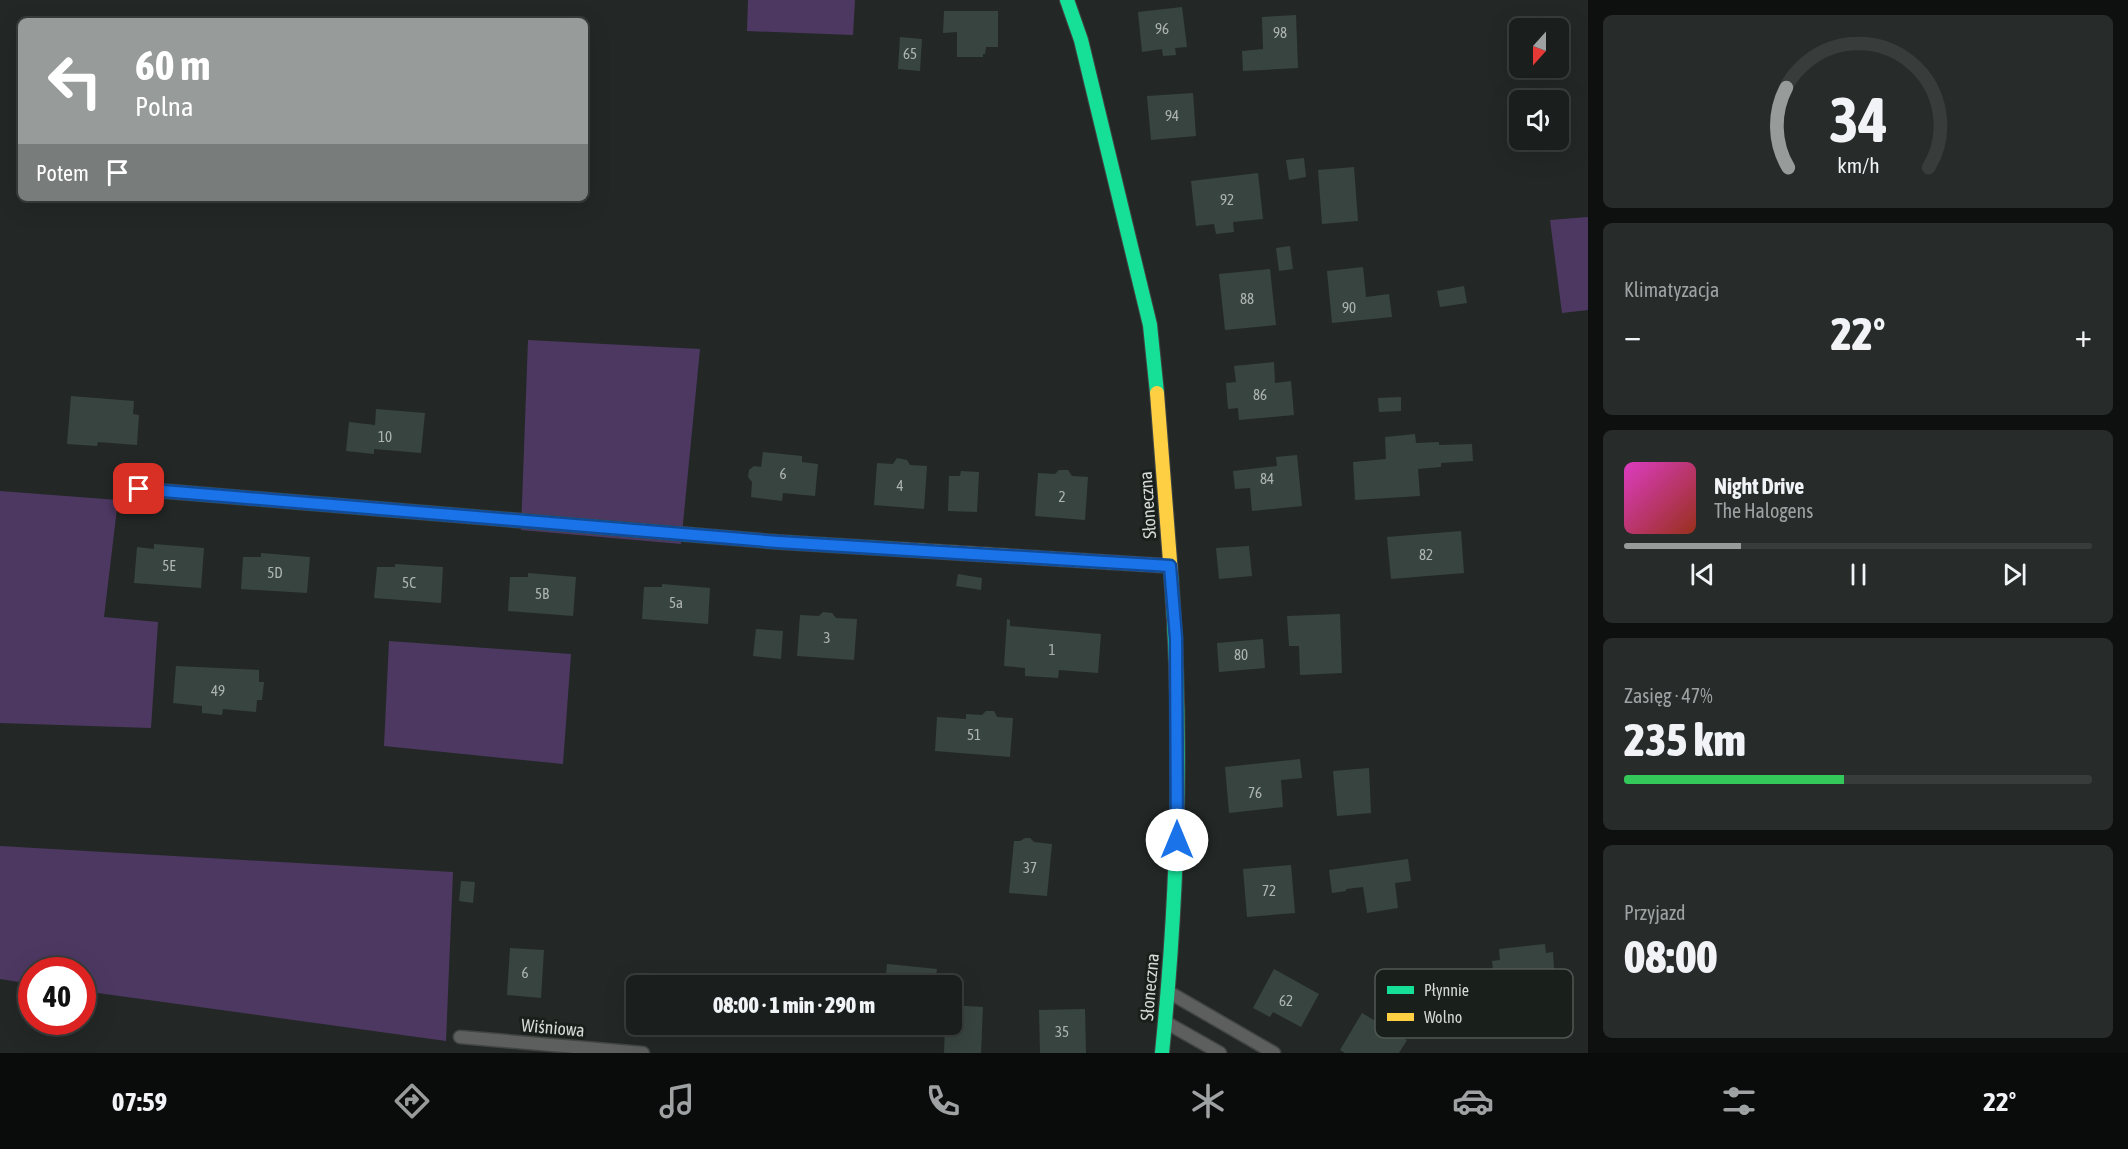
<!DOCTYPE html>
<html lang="pl">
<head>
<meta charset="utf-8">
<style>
  :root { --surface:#1a1e1c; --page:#272b29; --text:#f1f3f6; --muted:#9fa2a3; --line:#383c3b; --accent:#979b99 }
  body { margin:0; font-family:"Asap Condensed",sans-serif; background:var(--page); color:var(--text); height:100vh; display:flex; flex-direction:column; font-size:22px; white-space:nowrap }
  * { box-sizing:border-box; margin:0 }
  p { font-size:20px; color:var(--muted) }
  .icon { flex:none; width:33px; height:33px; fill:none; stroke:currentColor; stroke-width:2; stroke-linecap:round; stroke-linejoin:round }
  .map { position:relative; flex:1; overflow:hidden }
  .details { display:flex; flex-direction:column; gap:15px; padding:15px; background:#0e100f; width:540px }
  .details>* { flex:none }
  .top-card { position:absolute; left:18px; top:18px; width:570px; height:183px; border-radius:9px; box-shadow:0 6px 24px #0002,0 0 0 2px var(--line); background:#979b99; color:#fff; overflow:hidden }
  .needle { width:39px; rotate:201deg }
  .tools { position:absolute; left:1509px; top:18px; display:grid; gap:12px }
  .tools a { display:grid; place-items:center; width:60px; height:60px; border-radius:9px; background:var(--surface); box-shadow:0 6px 24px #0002,0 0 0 2px var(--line); font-size:30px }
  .speed { position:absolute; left:18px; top:957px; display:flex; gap:12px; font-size:30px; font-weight:700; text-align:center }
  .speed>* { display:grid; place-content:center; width:78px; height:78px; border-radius:50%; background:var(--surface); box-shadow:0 6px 24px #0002,0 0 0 2px var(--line); line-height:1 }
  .speed .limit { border:9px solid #d22; background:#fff; color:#111 }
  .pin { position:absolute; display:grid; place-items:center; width:51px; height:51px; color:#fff; margin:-26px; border-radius:12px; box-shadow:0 3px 9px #0006 }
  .me { position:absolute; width:66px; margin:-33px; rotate:0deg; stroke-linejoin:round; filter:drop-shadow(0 0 4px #0008) }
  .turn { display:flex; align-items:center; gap:21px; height:126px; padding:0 18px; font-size:27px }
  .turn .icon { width:78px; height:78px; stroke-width:2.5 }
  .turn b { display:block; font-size:42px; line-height:51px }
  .then { display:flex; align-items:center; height:57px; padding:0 18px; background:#0003; gap:12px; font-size:22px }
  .big { font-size:45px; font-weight:800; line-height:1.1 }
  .details .card { flex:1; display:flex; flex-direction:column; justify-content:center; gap:9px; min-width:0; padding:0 21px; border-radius:9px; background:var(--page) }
  .details .dial { align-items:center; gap:0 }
  .dial svg { height:156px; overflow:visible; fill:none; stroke:var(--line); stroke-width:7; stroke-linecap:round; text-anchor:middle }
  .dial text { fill:var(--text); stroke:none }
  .song { display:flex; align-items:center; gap:18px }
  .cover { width:72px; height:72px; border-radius:9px; background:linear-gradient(135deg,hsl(310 70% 55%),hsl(10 70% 35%)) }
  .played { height:6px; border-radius:3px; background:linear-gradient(90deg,var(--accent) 25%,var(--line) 25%) }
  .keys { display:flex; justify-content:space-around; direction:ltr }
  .heat { display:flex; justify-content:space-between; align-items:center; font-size:33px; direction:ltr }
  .charge { height:9px; border-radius:4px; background:linear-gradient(90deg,#34c759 47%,var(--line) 0) }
  .trip { position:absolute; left:626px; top:975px; width:336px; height:60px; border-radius:9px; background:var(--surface); box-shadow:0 6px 24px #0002,0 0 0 2px var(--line); font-weight:800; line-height:60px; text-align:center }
  .tab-bar { display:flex; height:96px; justify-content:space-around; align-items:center; background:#0a0c0b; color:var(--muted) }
  .tab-bar .icon { width:42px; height:42px }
  .tab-bar .active { color:var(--accent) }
  .tab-bar b { font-size:27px; color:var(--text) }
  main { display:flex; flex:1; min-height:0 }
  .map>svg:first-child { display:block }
  .green { fill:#4d3862 }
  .building { fill:#384440 }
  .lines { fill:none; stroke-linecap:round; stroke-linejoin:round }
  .lane-casing { stroke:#414543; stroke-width:15 }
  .fast-casing { stroke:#414543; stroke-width:16 }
  .slow-casing { stroke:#414543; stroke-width:16 }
  .lane { stroke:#5d5f5e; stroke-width:12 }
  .fast { stroke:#16e098; stroke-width:14 }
  .slow { stroke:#ffcf43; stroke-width:14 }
  .route-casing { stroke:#114b97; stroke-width:15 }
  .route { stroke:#1a73e8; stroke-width:10 }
  .labels { text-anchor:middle; stroke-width:6; stroke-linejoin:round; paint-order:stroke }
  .number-label { font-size:15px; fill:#aeb4b1 }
  .street-label { font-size:18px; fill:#d5d9d7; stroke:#19201c }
  .key { fill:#19201c; stroke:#515854; stroke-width:1.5 }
  .key-label { font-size:16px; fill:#d5d9d7 }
</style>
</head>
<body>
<main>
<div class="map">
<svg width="1588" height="1053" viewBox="0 0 1588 1053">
  <rect width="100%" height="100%" fill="#232826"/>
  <g class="green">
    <polygon points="748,0 855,0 853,35 747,31"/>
    <polygon points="1588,217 1588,310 1562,313 1550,220"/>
    <polygon points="528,340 700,349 681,544 521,530"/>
    <polygon points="0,491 118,500 104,617 158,622 151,728 0,723"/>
    <polygon points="389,641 571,654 563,764 384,746"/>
    <polygon points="0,846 453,872 446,1041 83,991 82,970 32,970 31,984 0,979"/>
  </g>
  <g class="building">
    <polygon points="1182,7 1187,47 1175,48 1176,55 1163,56 1162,49 1142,52 1138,12"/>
    <polygon points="944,11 998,11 998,47 986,47 985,54 983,54 983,57 957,57 957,32 943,33"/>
    <polygon points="1296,15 1298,68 1243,71 1242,51 1263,49 1262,17"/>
    <polygon points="900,37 922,39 920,71 898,69"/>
    <polygon points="1193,93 1196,136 1151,140 1147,96"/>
    <polygon points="1304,158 1306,177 1289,180 1286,160"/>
    <polygon points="1354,167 1358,221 1322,224 1318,170"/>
    <polygon points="1258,173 1263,219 1233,222 1234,232 1216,234 1214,224 1196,226 1191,181"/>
    <polygon points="1290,246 1293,269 1279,271 1276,248"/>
    <polygon points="1363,267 1366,297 1389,294 1392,317 1332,323 1327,271"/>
    <polygon points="1270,269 1276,325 1225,330 1219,274"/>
    <polygon points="1464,286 1467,303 1440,307 1437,291"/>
    <polygon points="1274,362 1275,383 1291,381 1294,415 1239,420 1238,408 1228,409 1226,383 1236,382 1234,366"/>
    <polygon points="71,396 134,401 133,414 139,415 137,445 98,442 97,446 67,444"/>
    <polygon points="1401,397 1401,411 1379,412 1378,398"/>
    <polygon points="376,409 425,413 421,453 374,449 374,454 346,451 349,422 375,425"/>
    <polygon points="1415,434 1416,443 1439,442 1439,445 1472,444 1473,461 1441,463 1441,467 1418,469 1420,496 1355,500 1353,462 1386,459 1385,437"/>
    <polygon points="763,452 802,456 802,462 818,464 815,496 783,493 782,501 751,497 752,482 748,477 749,470 754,466 761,467"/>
    <polygon points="1297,455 1302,506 1252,511 1250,488 1235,489 1233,471 1277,466 1276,457"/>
    <polygon points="897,458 907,460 910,465 927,466 924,509 874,505 877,463 893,464"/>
    <polygon points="1059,470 1068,470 1072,476 1088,477 1085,520 1035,516 1038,473 1055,474"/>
    <polygon points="961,471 979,472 977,512 948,511 949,476 960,476"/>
    <polygon points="1461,531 1464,573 1391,579 1387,537"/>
    <polygon points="154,544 204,548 201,588 134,583 137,547 154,549"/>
    <polygon points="1249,546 1252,576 1219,579 1216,548"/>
    <polygon points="261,553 310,557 307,593 241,589 243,557 261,557"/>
    <polygon points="395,564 443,567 441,603 374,598 377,567 395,567"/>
    <polygon points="528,573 576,577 573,616 508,611 510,577 528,577"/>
    <polygon points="958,574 982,578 981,590 956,586"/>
    <polygon points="662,584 710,588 708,624 642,619 644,587 662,587"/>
    <polygon points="823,612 832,613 836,618 857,619 854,660 797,656 800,615 819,616"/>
    <polygon points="1340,614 1342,673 1300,675 1299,646 1289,646 1287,616"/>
    <polygon points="1007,619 1010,620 1010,626 1101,634 1098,673 1059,670 1058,678 1025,676 1025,668 1004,666"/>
    <polygon points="756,629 783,631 781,659 753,656"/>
    <polygon points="1263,639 1265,668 1219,672 1217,643"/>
    <polygon points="176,666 259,670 259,682 264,682 262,700 257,700 256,712 223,709 222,715 202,713 202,706 173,703"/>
    <polygon points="986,711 994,711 997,717 1013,718 1010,757 935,751 937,717 966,719 966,714 982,715"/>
    <polygon points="1300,759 1302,778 1281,780 1283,807 1229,813 1225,767"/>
    <polygon points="1369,768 1371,813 1337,816 1333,771"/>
    <polygon points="1025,838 1030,838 1034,842 1052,844 1047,896 1009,893 1014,841 1020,841"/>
    <polygon points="1408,859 1411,881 1395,883 1398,908 1367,913 1363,887 1346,889 1346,891 1332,893 1329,870"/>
    <polygon points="1291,865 1295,913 1247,917 1243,869"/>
    <polygon points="461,881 475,882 473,903 459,901"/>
    <polygon points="1545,944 1546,953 1553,952 1554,969 1548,969 1554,1018 1539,1020 1540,1024 1507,1027 1501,977 1494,977 1492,961 1500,960 1499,949"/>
    <polygon points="510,948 544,950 541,998 507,995"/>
    <polygon points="887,964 937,969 935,986 885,986"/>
    <polygon points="1274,969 1319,994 1301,1027 1273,1012 1270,1017 1253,1008"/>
    <polygon points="951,1005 983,1007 981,1053 944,1053 945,1024 951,1024"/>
    <polygon points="1085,1009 1086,1053 1040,1053 1039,1010"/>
    <polygon points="1362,1013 1407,1040 1399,1053 1345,1053 1340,1050"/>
  </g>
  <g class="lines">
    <g class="lane-casing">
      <g id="lane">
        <polyline points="1172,994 1274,1053"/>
        <polyline points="1167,1023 1220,1053"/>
        <polyline points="460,1037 643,1053"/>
      </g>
    </g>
    <g class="fast-casing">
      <g id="fast">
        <polyline points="1067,0 1081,40 1150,325 1157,393"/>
        <polyline points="139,489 778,542 894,549"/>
        <path d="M1162,1053C1178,894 1183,733 1171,574"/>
      </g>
    </g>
    <g class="slow-casing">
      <g id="slow">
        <polyline points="1157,393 1171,574"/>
        <polyline points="894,549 1170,566"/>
      </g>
    </g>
    <use href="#lane" class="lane"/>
    <use href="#fast" class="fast"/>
    <use href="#slow" class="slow"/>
  </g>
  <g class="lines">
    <g class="route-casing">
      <polyline id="route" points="139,489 778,542 1170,566 1176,638 1177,840"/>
    </g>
    <use href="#route" class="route"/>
  </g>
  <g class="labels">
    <g class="number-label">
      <text x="1162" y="34">96</text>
      <text x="1280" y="38">98</text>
      <text x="910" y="59">65</text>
      <text x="1172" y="121">94</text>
      <text x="1227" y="205">92</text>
      <text x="1247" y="304">88</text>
      <text x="1349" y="313">90</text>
      <text x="1260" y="400">86</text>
      <text x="385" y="442">10</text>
      <text x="783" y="479">6</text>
      <text x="1267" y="484">84</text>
      <text x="900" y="491">4</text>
      <text x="1062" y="502">2</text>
      <text x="1426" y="560">82</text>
      <text x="169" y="571">5E</text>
      <text x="275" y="578">5D</text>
      <text x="409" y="588">5C</text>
      <text x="542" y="599">5B</text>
      <text x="676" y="608">5a</text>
      <text x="827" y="643">3</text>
      <text x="1052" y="655">1</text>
      <text x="1241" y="660">80</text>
      <text x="218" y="696">49</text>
      <text x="974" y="740">51</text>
      <text x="1255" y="798">76</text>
      <text x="1030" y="873">37</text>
      <text x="1269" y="896">72</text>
      <text x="525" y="978">6</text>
      <text x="1286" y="1006">62</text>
      <text x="1062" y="1037">35</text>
    </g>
    <g class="street-label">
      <text transform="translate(1148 505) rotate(-94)" y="6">Słoneczna</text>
      <text transform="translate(1150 987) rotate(-85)" y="6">Słoneczna</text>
      <text transform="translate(553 1028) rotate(5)" y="6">Wiśniowa</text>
    </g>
  </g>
  <rect x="1375" y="969" width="198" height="69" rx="9" class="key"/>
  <rect x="1387" y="986" width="27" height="8" fill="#16e098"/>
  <rect x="1387" y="1013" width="27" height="8" fill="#ffcf43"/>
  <g class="key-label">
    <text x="1424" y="996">Płynnie</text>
    <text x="1424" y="1023">Wolno</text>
  </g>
</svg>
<div class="tools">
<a><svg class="needle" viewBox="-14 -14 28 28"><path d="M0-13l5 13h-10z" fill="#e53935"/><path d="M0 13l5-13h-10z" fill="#9fa2a3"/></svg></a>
<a><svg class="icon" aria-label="sound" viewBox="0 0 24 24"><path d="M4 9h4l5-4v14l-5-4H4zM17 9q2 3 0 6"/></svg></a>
</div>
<div class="speed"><div class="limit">40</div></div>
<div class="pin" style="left:139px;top:489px;background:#d93025"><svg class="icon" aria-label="arrive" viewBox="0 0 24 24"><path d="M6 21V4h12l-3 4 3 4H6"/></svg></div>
<svg class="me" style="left:1177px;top:840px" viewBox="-20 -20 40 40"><circle r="19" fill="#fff"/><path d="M0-13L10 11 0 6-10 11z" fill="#1a73e8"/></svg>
<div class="trip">08:00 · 1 min · 290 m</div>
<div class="top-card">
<div class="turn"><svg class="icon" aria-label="left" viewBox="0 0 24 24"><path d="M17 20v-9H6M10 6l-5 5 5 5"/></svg><div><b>60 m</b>Polna</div></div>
<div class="then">Potem<svg class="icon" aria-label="arrive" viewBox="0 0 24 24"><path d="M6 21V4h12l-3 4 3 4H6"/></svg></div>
</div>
</div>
<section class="details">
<div class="card dial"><svg viewBox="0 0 100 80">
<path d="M14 69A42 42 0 1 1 86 69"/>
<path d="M14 69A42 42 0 0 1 13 28" stroke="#979b99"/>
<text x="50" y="56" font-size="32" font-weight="700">34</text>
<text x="50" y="72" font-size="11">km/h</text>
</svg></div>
<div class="card"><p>Klimatyzacja</p>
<div class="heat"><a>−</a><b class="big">22°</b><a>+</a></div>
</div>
<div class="card">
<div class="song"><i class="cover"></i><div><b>Night Drive</b><p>The Halogens</p></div></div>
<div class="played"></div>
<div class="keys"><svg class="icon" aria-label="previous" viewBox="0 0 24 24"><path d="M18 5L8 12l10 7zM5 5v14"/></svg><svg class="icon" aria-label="pause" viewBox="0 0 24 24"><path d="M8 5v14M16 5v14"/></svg><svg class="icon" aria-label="next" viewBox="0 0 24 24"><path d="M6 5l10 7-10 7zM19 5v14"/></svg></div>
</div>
<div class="card"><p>Zasięg · 47%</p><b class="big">235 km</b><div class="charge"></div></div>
<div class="card"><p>Przyjazd</p><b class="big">08:00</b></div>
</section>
</main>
<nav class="tab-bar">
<b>07:59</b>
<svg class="icon active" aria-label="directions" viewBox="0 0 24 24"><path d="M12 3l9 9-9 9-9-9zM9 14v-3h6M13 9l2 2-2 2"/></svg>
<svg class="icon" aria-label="music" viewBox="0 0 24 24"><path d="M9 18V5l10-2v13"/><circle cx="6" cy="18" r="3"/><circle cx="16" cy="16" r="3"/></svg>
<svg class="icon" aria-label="phone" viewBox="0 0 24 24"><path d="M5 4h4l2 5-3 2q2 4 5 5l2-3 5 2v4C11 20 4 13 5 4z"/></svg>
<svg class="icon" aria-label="climate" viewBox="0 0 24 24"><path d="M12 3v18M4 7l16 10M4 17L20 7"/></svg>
<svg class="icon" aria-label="car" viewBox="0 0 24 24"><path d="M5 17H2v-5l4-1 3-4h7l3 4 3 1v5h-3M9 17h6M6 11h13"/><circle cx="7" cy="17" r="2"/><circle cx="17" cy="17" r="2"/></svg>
<svg class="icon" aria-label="filters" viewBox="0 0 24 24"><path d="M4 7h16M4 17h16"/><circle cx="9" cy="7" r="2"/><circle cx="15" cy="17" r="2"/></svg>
<b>22°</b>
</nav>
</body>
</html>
